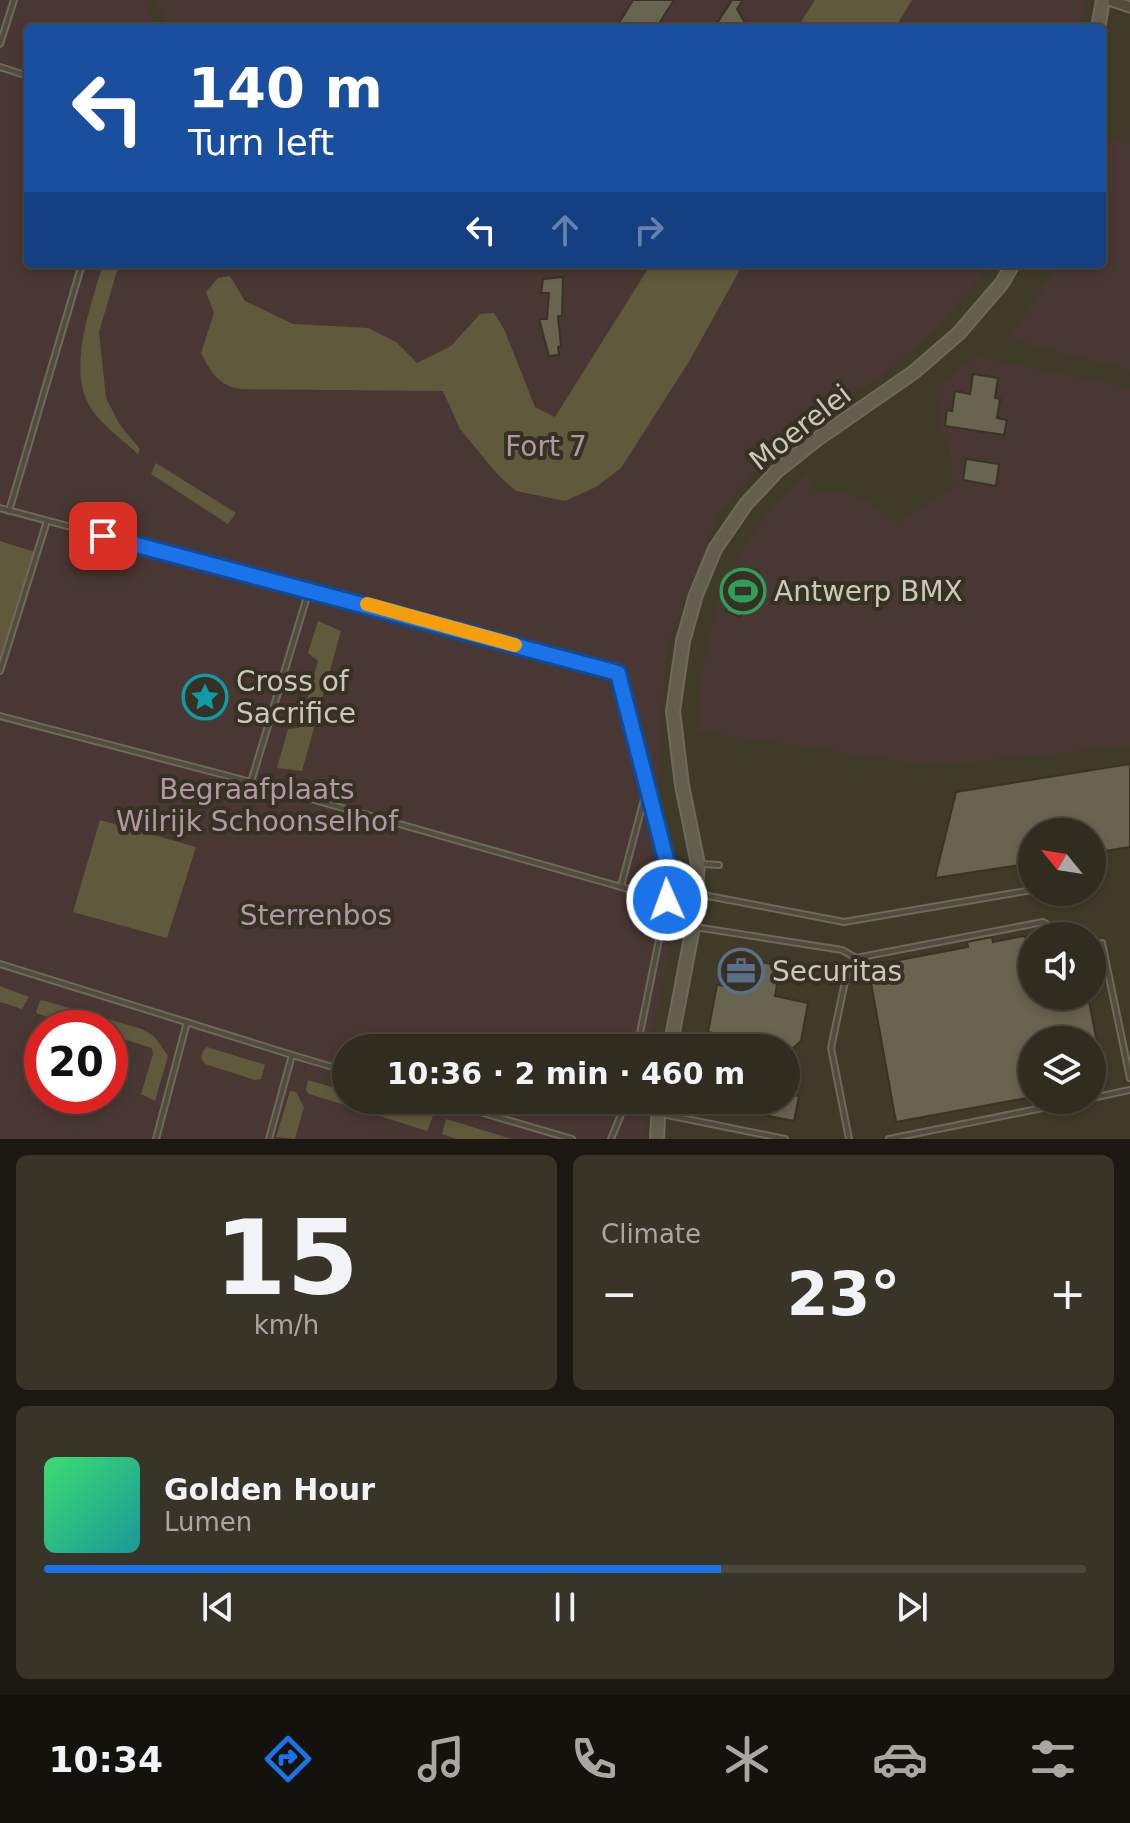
<!DOCTYPE html>
<html lang="en">
<head>
<meta charset="utf-8">
<style>
  :root { --surface:#302c1f; --page:#383428; --text:#f1f3f6; --muted:#a8a7a4; --line:#4b483d; --accent:#1a73e8 }
  body { margin:0; font-family:"DejaVu Sans",sans-serif; background:var(--page); color:var(--text); height:100vh; display:flex; flex-direction:column; font-size:30px; white-space:nowrap }
  * { box-sizing:border-box; margin:0 }
  p { font-size:26px; color:var(--muted) }
  .icon { flex:none; width:44px; height:44px; fill:none; stroke:currentColor; stroke-width:2; stroke-linecap:round; stroke-linejoin:round }
  .map { position:relative; height:1139px; overflow:hidden }
  .side { display:flex; flex-direction:column; gap:16px; padding:16px; background:#1a1811; flex:1 }
  .side>* { flex:none }
  .banner { position:absolute; left:24px; top:24px; width:1082px; height:244px; border-radius:8px; box-shadow:0 4px 12px #0003,0 0 0 2px var(--line); background:#1a4fa0; color:#fff; overflow:hidden }
  .needle { width:52px; rotate:300deg }
  .fabs { position:absolute; left:1018px; top:818px; display:grid; gap:16px }
  .fabs a { display:grid; place-items:center; width:88px; height:88px; border-radius:50%; background:var(--surface); box-shadow:0 4px 12px #0003,0 0 0 2px var(--line); font-size:40px }
  .speed { position:absolute; left:24px; top:1010px; display:flex; gap:16px; font-size:40px; font-weight:700; text-align:center }
  .speed>* { display:grid; place-content:center; width:104px; height:104px; border-radius:50%; background:var(--surface); box-shadow:0 4px 12px #0003,0 0 0 2px var(--line); line-height:1 }
  .speed .limit { border:12px solid #d22; background:#fff; color:#111 }
  .pin { position:absolute; display:grid; place-items:center; width:68px; height:68px; color:#fff; margin:-34px; border-radius:16px; box-shadow:0 4px 12px #0006 }
  .me { position:absolute; width:88px; margin:-44px; rotate:358deg; stroke-linejoin:round; filter:drop-shadow(0 0 6px #0008) }
  .turn { display:flex; align-items:center; gap:28px; height:168px; padding:0 32px; font-size:36px }
  .turn .icon { width:104px; height:104px; stroke-width:2.5 }
  .turn b { display:block; font-size:56px; line-height:68px }
  .lanes { display:flex; align-items:center; height:76px; padding:0 32px; background:#0003; justify-content:center; gap:40px; direction:ltr }
  .lanes .off { opacity:.35 }
  .big { font-size:60px; font-weight:700; line-height:1.1 }
  .side .widget { flex:1; display:flex; flex-direction:column; justify-content:center; gap:12px; min-width:0; padding:0 28px; border-radius:12px; background:var(--page) }
  .side .dial { align-items:center; gap:0 }
  .dial b { font-size:104px; line-height:1 }
  .song { display:flex; align-items:center; gap:24px }
  .cover { width:96px; height:96px; border-radius:12px; background:linear-gradient(135deg,hsl(140 70% 55%),hsl(180 70% 35%)) }
  .played { height:8px; border-radius:4px; background:linear-gradient(90deg,var(--accent) 65%,var(--line) 65%) }
  .keys { display:flex; justify-content:space-around; direction:ltr }
  .heat { display:flex; justify-content:space-between; align-items:center; font-size:44px; direction:ltr }
  .side .tiles { flex:1; display:grid; gap:16px; grid-template-columns:1fr 1fr }
  .widget:last-child { grid-column:span 2 }
  .trip { position:absolute; left:332px; top:1034px; width:468px; height:80px; border-radius:40px; background:var(--surface); box-shadow:0 4px 12px #0003,0 0 0 2px var(--line); font-weight:700; line-height:80px; text-align:center }
  .dock { display:flex; height:128px; justify-content:space-around; align-items:center; background:#13120c; color:var(--muted) }
  .dock .icon { width:56px; height:56px }
  .dock .on { color:var(--accent) }
  .dock b { font-size:36px; color:var(--text) }
  .map>svg:first-child { display:block }
  .green { fill:#493733; fill-rule:evenodd }
  .water { fill:#61593c }
  .building { fill:#696450; stroke:#383324; stroke-width:2 }
  .lines { fill:none; stroke-linecap:round; stroke-linejoin:round }
  .lane-casing { stroke:#6e6a5b; stroke-width:8 }
  .street-casing { stroke:#6e6a5b; stroke-width:13 }
  .secondary-casing { stroke:#6e6a5b; stroke-width:16 }
  .lane { stroke:#514c3d; stroke-width:4 }
  .street { stroke:#514c3d; stroke-width:9 }
  .secondary { stroke:#635f4c; stroke-width:12 }
  .route-casing { stroke:#114b97; stroke-width:20 }
  .route { stroke:#1a73e8; stroke-width:14 }
  .slow { stroke:#f59e0b; stroke-width:14 }
  .labels { text-anchor:middle; stroke-width:8; stroke-linejoin:round; paint-order:stroke }
  .street-label { font-size:28px; fill:#cbc7ba; stroke:#363122 }
  .park-label { font-size:28px; fill:#b297a6; stroke:#363122 }
  .poi-label { font-size:28px; fill:#cbc7ba; stroke:#363122; text-anchor:start }
</style>
</head>
<body>
<div class="map">
<svg width="1130" height="1139" viewBox="0 0 1130 1139">
  <rect width="100%" height="100%" fill="#403b29"/>
  <g class="green">
    <path d="M0,0H143L158,28H28V264H103C93,300 67,369 89,404C101,424 121,435 140,449L120,425L106,399L99,332L119,264H991L936,330L878,379L799,428L760,465L717,518L666,650L655,859L688,868L648,1048H346V1100H647L645,1139H0ZM42,1028H110V1096H42Z"/>
    <polygon points="156,0 1086,0 1080,28 170,28"/>
    <polygon points="1102,136 1130,144 1130,370 1031,345 1009,335 1041,293 1057,264 1102,264"/>
    <path d="M976,356L1130,388V746L932,766L698,731C701,629 726,541 807,474L817,493C857,489 867,500 898,523L953,486L949,446L939,427L936,387Z"/>
  </g>
  <g class="water">
    <polygon points="815,0 912,0 895,28 797,28"/>
    <path d="M103,264H119L99,332L106,398L120,425L140,449L138,454C121,438 95,421 86,399C70,360 92,302 103,264Z"/>
    <path d="M651,264H749L742,266L690,360L621,468L596,487L565,501L516,491L498,475L460,429L443,391L240,389C219,386 210,371 201,353L214,313L206,292L218,278L230,276L245,301L293,324L368,328L396,342L417,363L451,346L480,314L494,313L504,329L535,407L555,417Z"/>
    <polygon points="156,463 236,513 228,524 151,474"/>
    <polygon points="0,541 38,553 0,672"/>
    <polygon points="318,621 341,631 302,771 277,768 288,729 299,728 318,661 308,653"/>
    <polygon points="100,820 196,847 167,938 73,912"/>
    <polygon points="0,986 29,997 22,1009 0,1002"/>
    <polygon points="42,1000 142,1029 154,1036 168,1056 155,1101 141,1094 153,1054 152,1048 110,1035 110,1028 86,1028 38,1014 36,1012 40,1001"/>
    <polygon points="207,1047 263,1064 265,1065 261,1079 255,1080 205,1064 201,1058 203,1051"/>
    <polygon points="308,1080 346,1091 346,1100 378,1100 433,1116 427,1131 421,1129 309,1094 306,1090"/>
    <polygon points="290,1091 296,1092 304,1107 295,1139 276,1137"/>
    <polygon points="446,1119 512,1139 457,1139 442,1134"/>
  </g>
  <g class="building">
    <polygon points="633,0 674,0 656,28 616,28"/>
    <polygon points="732,0 743,0 737,9 745,23 744,28 714,28"/>
    <polygon points="563,277 562,316 558,316 561,346 558,347 559,355 549,356 539,319 547,319 549,293 541,293 543,279"/>
    <polygon points="973,374 998,378 995,398 1000,399 997,418 1007,420 1004,435 945,426 947,410 952,411 955,391 970,394"/>
    <polygon points="966,459 999,464 996,486 963,480"/>
    <polygon points="744,568 759,571 740,617 726,611"/>
    <polygon points="1130,764 1130,847 1092,853 1092,832 1032,832 1032,863 935,878 956,792"/>
    <polygon points="1023,936 1032,942 1032,996 1088,996 1105,1084 1092,1086 1092,1040 1032,1040 1032,1097 896,1122 868,966 968,947 967,942 992,937 993,942"/>
    <polygon points="731,956 780,966 775,996 808,1003 801,1041 792,1049 708,1032 717,985 724,986"/>
    <polygon points="786,1094 799,1096 794,1121 710,1104 710,1100 786,1100"/>
  </g>
  <g class="lines">
    <g class="lane-casing">
      <g id="lane">
        <polyline points="0,44 14,0"/>
        <polyline points="0,67 28,76"/>
        <polyline points="0,508 618,673 668,867 667,900 637,1048"/>
        <polyline points="9,511 82,264"/>
        <polyline points="0,671 47,521"/>
        <polyline points="0,716 251,782 667,900"/>
        <polyline points="251,782 309,590"/>
        <polyline points="701,864 719,865"/>
        <polyline points="621,886 647,788"/>
        <polyline points="698,894 844,922 1032,890"/>
        <polyline points="695,927 842,950 856,958 1043,922 1051,927 1053,936"/>
        <polyline points="1092,945 1102,943 1130,1078"/>
        <polyline points="0,964 292,1055 269,1139"/>
        <polyline points="292,1055 346,1071"/>
        <polyline points="1092,1098 1130,1090"/>
        <polyline points="439,1100 572,1139"/>
        <polyline points="662,1114 785,1139"/>
        <polyline points="156,1139 187,1022"/>
        <polyline points="611,1139 627,1100"/>
        <polyline points="849,1139 831,1048 846,977 856,958"/>
        <polyline points="889,1139 1082,1100"/>
      </g>
    </g>
    <g class="street-casing">
      <polyline id="street" points="1109,0 1130,7"/>
    </g>
    <g class="secondary-casing">
      <g id="secondary">
        <polyline points="1098,28 1103,0"/>
        <polyline points="670,1048 693,927 698,864 682,785 673,711 683,641 696,595 715,549 746,504 777,471 816,440 914,372 959,333 1002,283 1013,264"/>
        <polyline points="657,1139 659,1100"/>
      </g>
    </g>
    <use href="#lane" class="lane"/>
    <use href="#street" class="street"/>
    <use href="#secondary" class="secondary"/>
  </g>
  <g class="lines">
    <g class="route-casing">
      <polyline id="route" points="103,536 618,673 668,867 667,900"/>
    </g>
    <use href="#route" class="route"/>
    <polyline class="slow" points="367,604 515,645"/>
  </g>
  <defs>
    <g id="stadium-ring" transform="scale(2.3)"><circle r="9.5" fill="#363122" stroke="#2e9e5b" stroke-width="1.5"/><path d="M0-5a6.5 5 0 1 0 0 10a6.5 5 0 1 0 0-10ZM-3.5-1.8h7v3.6h-7Z" fill="#2e9e5b"/></g>
    <g id="sight-ring" transform="scale(2.3)"><circle r="9.5" fill="#363122" stroke="#0f9aa8" stroke-width="1.5"/><path d="M0-6L1.8-2.2L6-1.7L2.9 1.2L3.7 5.4L0 3.3L-3.7 5.4L-2.9 1.2L-6-1.7L-1.8-2.2Z" fill="#0f9aa8"/></g>
    <g id="office-ring" transform="scale(2.3)"><circle r="9.5" fill="#363122" stroke="#5c6f8a" stroke-width="1.5"/><path d="M-6-3h4V-5.5h4V-3h4V5H-6ZM-1-4.5V-3h2v-1.5ZM-6 0V1H6V0Z" fill="#5c6f8a"/></g>
  </defs>
  <g fill-rule="evenodd">
    <use href="#stadium-ring" x="743" y="591"/>
    <use href="#sight-ring" x="205" y="697"/>
    <use href="#office-ring" x="741" y="971"/>
  </g>
  <g class="labels">
    <g class="street-label">
      <text transform="translate(800 427) rotate(-38)" y="10">Moerelei</text>
    </g>
    <g class="park-label">
      <text x="546" y="456">Fort 7</text>
      <text x="257" y="799">Begraafplaats<tspan x="257" dy="32">Wilrijk Schoonselhof</tspan></text>
      <text x="316" y="925">Sterrenbos</text>
    </g>
    <g class="poi-label">
      <text x="774" y="601">Antwerp BMX</text>
      <text x="236" y="691">Cross of<tspan x="236" dy="32">Sacrifice</tspan></text>
      <text x="772" y="981">Securitas</text>
    </g>
  </g>
</svg>
<div class="fabs">
<a><svg class="needle" viewBox="-14 -14 28 28"><path d="M0-13l5 13h-10z" fill="#e53935"/><path d="M0 13l5-13h-10z" fill="#a8a7a4"/></svg></a>
<a><svg class="icon" aria-label="sound" viewBox="0 0 24 24"><path d="M4 9h4l5-4v14l-5-4H4zM17 9q2 3 0 6"/></svg></a>
<a><svg class="icon" aria-label="layers" viewBox="0 0 24 24"><path d="M12 4l9 5-9 5-9-5zM3 14l9 5 9-5"/></svg></a>
</div>
<div class="speed"><div class="limit">20</div></div>
<div class="pin" style="left:103px;top:536px;background:#d93025"><svg class="icon" aria-label="arrive" viewBox="0 0 24 24"><path d="M6 21V4h12l-3 4 3 4H6"/></svg></div>
<svg class="me" style="left:667px;top:900px" viewBox="-20 -20 40 40"><circle r="17" fill="#1a73e8" stroke="#fff" stroke-width="3"/><path d="M0-11L8 9 0 5-8 9z" fill="#fff"/></svg>
<div class="trip">10:36 · 2 min · 460 m</div>
<div class="banner">
<div class="turn"><svg class="icon" aria-label="left" viewBox="0 0 24 24"><path d="M17 20v-9H6M10 6l-5 5 5 5"/></svg><div><b>140 m</b>Turn left</div></div>
<div class="lanes"><svg class="icon" aria-label="left" viewBox="0 0 24 24"><path d="M17 20v-9H6M10 6l-5 5 5 5"/></svg><svg class="icon off" aria-label="ahead" viewBox="0 0 24 24"><path d="M12 20V5M6 11l6-6 6 6"/></svg><svg class="icon off" aria-label="right" viewBox="0 0 24 24"><path d="M7 20v-9h11M14 6l5 5-5 5"/></svg></div>
</div>
</div>
<section class="side">
<div class="tiles">
<div class="widget dial"><b>15</b><p>km/h</p></div>
<div class="widget"><p>Climate</p>
<div class="heat"><a>−</a><b class="big">23°</b><a>+</a></div>
</div>
<div class="widget">
<div class="song"><i class="cover"></i><div><b>Golden Hour</b><p>Lumen</p></div></div>
<div class="played"></div>
<div class="keys"><svg class="icon" aria-label="previous" viewBox="0 0 24 24"><path d="M18 5L8 12l10 7zM5 5v14"/></svg><svg class="icon" aria-label="pause" viewBox="0 0 24 24"><path d="M8 5v14M16 5v14"/></svg><svg class="icon" aria-label="next" viewBox="0 0 24 24"><path d="M6 5l10 7-10 7zM19 5v14"/></svg></div>
</div>
</div>
</section>
<nav class="dock">
<b>10:34</b>
<svg class="icon on" aria-label="directions" viewBox="0 0 24 24"><path d="M12 3l9 9-9 9-9-9zM9 14v-3h6M13 9l2 2-2 2"/></svg>
<svg class="icon" aria-label="music" viewBox="0 0 24 24"><path d="M9 18V5l10-2v13"/><circle cx="6" cy="18" r="3"/><circle cx="16" cy="16" r="3"/></svg>
<svg class="icon" aria-label="phone" viewBox="0 0 24 24"><path d="M5 4h4l2 5-3 2q2 4 5 5l2-3 5 2v4C11 20 4 13 5 4z"/></svg>
<svg class="icon" aria-label="climate" viewBox="0 0 24 24"><path d="M12 3v18M4 7l16 10M4 17L20 7"/></svg>
<svg class="icon" aria-label="car" viewBox="0 0 24 24"><path d="M5 17H2v-5l4-1 3-4h7l3 4 3 1v5h-3M9 17h6M6 11h13"/><circle cx="7" cy="17" r="2"/><circle cx="17" cy="17" r="2"/></svg>
<svg class="icon" aria-label="filters" viewBox="0 0 24 24"><path d="M4 7h16M4 17h16"/><circle cx="9" cy="7" r="2"/><circle cx="15" cy="17" r="2"/></svg>
</nav>
</body>
</html>
